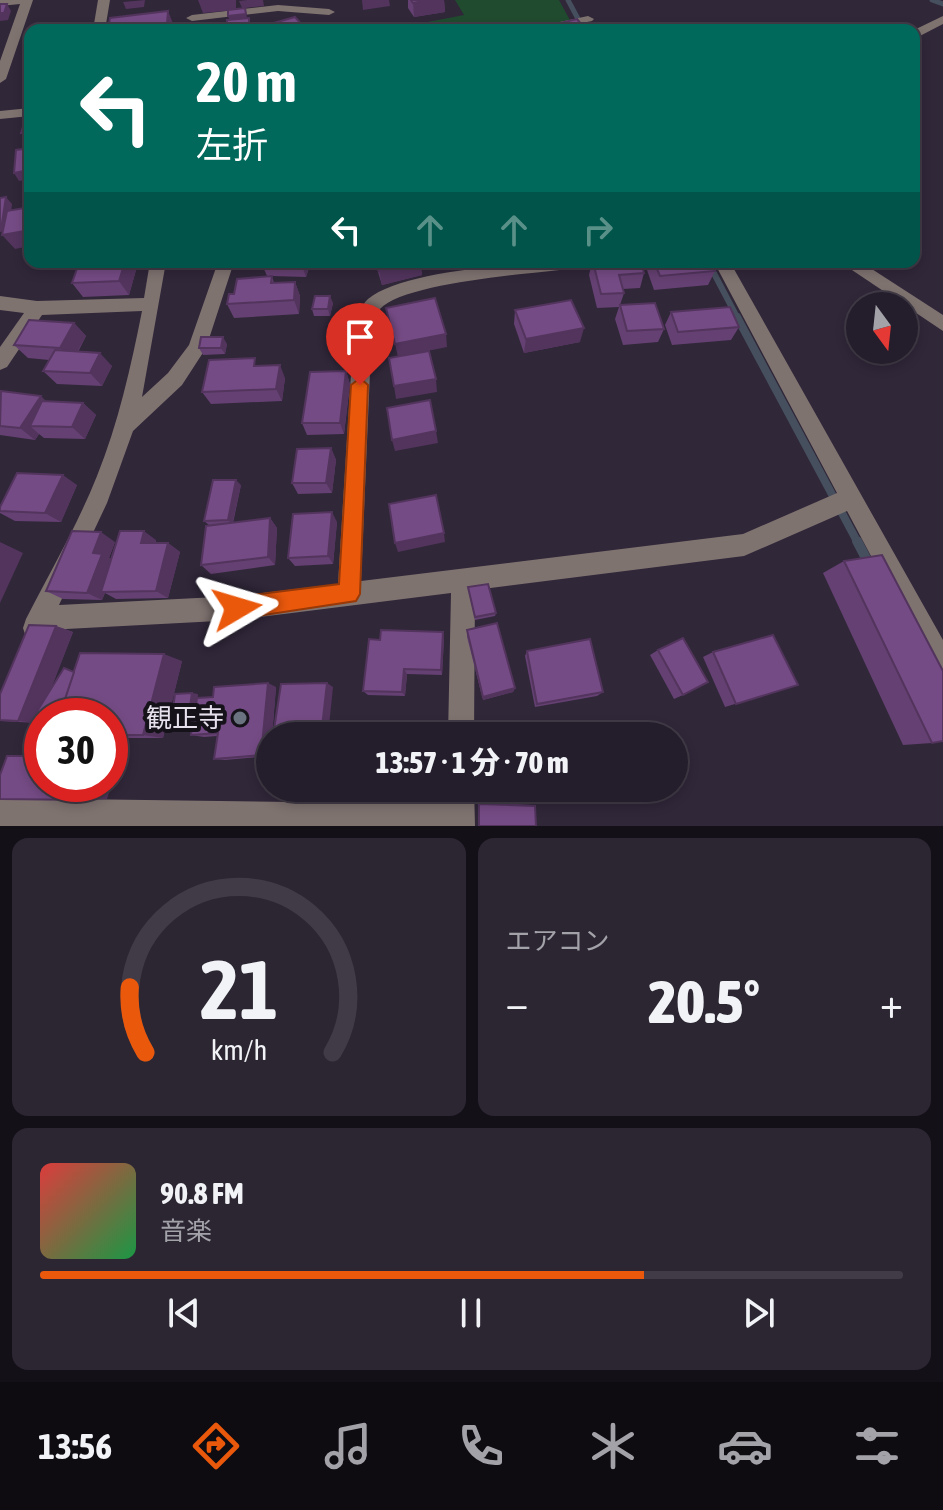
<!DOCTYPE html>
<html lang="ja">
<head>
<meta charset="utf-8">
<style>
  :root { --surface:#241d2b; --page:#2c2633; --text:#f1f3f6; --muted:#a3a2a9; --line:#413b47; --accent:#ea580c }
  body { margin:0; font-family:"Asap Condensed","Noto Sans JP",sans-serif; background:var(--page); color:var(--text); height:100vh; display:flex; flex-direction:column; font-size:30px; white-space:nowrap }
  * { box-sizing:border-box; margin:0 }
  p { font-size:26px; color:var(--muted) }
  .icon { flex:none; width:44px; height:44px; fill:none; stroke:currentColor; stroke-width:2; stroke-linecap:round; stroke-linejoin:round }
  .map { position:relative; height:826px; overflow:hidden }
  .drawer { display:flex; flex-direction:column; gap:12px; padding:12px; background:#141018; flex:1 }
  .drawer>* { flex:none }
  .banner { position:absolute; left:24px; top:24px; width:896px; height:244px; border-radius:16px; box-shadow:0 4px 12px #0003,0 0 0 2px var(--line); background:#00695c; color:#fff; overflow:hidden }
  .needle { width:52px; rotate:165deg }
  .buttons { position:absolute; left:846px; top:292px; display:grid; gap:16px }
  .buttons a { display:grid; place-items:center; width:72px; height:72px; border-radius:50%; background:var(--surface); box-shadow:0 4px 12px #0003,0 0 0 2px var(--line); font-size:40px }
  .speed { position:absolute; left:24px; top:698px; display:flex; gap:16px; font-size:40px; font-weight:700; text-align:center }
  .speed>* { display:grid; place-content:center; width:104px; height:104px; border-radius:50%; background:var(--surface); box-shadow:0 4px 12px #0003,0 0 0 2px var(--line); line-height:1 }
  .speed .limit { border:12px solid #d22; background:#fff; color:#111 }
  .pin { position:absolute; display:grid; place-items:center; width:68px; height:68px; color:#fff; margin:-82px -34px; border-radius:50% 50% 50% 0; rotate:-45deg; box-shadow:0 0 8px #0007 }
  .pin .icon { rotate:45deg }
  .me { position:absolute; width:88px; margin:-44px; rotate:83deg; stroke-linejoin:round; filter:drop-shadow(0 0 6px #0008) }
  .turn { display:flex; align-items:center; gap:28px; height:168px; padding:0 40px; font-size:36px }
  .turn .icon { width:104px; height:104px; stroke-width:2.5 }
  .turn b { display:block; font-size:56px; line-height:68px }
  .lanes { display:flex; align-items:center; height:76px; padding:0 40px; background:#0003; justify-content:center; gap:40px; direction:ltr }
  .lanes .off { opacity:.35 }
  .big { font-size:60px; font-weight:800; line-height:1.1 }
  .drawer .tile { flex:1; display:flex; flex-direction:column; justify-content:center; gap:12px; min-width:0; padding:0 28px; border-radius:16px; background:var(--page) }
  .drawer .dial { align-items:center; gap:0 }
  .dial svg { height:208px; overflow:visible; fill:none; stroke:var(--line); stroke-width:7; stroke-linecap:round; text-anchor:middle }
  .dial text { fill:var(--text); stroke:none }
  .song { display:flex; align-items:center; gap:24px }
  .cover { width:96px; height:96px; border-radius:12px; background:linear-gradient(135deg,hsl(0 70% 55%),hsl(140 70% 35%)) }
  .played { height:8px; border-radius:4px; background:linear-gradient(90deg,var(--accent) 70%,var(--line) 70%) }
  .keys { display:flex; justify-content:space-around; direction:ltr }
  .heat { display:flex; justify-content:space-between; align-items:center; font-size:44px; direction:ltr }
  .drawer .tiles { flex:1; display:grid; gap:12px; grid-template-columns:1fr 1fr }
  .tile:last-child { grid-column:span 2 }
  .trip { position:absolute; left:256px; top:722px; width:432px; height:80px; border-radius:40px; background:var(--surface); box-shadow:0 4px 12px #0003,0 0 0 2px var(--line); font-weight:800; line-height:80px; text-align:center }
  .menu { display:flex; height:128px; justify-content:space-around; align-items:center; background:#0e0c11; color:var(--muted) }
  .menu .icon { width:56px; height:56px }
  .menu .on { color:var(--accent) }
  .menu b { font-size:36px; color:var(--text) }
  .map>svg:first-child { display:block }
  .green { fill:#204b2f }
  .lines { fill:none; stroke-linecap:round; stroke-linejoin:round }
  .stream-far3 { stroke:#464f5d; stroke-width:5 }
  .stream-far2 { stroke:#464f5d; stroke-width:6 }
  .stream-far1 { stroke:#464f5d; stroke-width:8 }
  .stream { stroke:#464f5d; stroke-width:10 }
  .minor { fill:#7f7370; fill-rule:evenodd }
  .wall { fill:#654072 }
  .shaded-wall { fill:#52345d }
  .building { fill:#754b85; stroke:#52345d; stroke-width:2 }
  .route { fill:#ea580c; stroke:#983908; stroke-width:2 }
  .worship-dot { fill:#6b7280; stroke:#16121a; stroke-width:3 }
  .labels { text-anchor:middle; stroke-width:8; stroke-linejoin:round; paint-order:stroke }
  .near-poi-label { font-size:26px; fill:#e6e1ec; stroke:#16121a; text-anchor:end }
</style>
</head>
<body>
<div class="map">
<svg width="943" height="826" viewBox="0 0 943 826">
  <rect width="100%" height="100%" fill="#302739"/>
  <polygon class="green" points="455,0 559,0 571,22 528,30 386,30 464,15"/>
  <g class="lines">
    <g class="stream-far3">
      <polyline points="568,0 584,30"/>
      <polyline points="932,0 943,4"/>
    </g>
    <polyline class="stream-far2" points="708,262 738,319"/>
    <polyline class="stream-far1" points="737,317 858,543"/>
    <polyline class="stream" points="857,541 869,564"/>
    <g class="minor">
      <polygon points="0,0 33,0 6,79 0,83 0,61 20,4 0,6"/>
      <polygon points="98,0 110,0 105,30 93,30"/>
      <polygon points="278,5 329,9 335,12 329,15 278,11 192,21 186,18 192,15"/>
      <polygon points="588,16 594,19 592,21 547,30 522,30"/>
      <polygon points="943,16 943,24 914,39 914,30"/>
      <polygon points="30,108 30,116 0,119 0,111"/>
      <path d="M150,262H166L142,397L168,373L189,345L218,262H234L206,348L182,385L133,431L107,503L59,605L237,596L338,584L354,326C358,317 361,305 368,299C405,268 538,262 586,262L578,268C538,273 405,282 380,309C376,313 374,321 372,326L361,581L743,534L837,493L714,262H730L943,640V678L934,674L847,511L744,556L475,590L474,736H448L451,593L237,620L47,630L44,637L35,640L26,637L23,628L26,619C50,572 77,526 97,476C118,424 131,367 142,311L42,315L7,367L0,370V347L24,313L0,310V296L37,301L144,298Z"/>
      <polygon points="840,262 861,262 943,315 943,331"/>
      <polygon points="446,788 474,788 475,826 0,826 0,798 446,804"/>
    </g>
  </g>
  <g class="wall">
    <polygon points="408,0 444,0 445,12 414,17 408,8"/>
    <polygon points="261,262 311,262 306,277 272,276 274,283 295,282 300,296 299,314 234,318 227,304 234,294 267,276"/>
    <polygon points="375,262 420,262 422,275 382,285"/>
    <polygon points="592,262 641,262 644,273 640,288 623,289 624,293 620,305 664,329 658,342 623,345 615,319 619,307 597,308 589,275"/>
    <polygon points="650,262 711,262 715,271 708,285 654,290 647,270"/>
    <polygon points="136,270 129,295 83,297 72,283"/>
    <polygon points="333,303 330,316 314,316 312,309"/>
    <polygon points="515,310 580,342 524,353 514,324"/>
    <polygon points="671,312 739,327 731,340 672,345 665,325"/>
    <polygon points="74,323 86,336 78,352 112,366 102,386 57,384 43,371 49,360 28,358 14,345"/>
    <polygon points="227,344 225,354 203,355 199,348"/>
    <polygon points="259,366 285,378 282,401 211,404 202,392"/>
    <polygon points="346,371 350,384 344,434 307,435 302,423"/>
    <polygon points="0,392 46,401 83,403 96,415 85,439 44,438 39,434 35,440 0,435"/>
    <polygon points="331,448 336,460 332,493 298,494 292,483"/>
    <polygon points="77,485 61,522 15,521 0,513 0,507"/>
    <polygon points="241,485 233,523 270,518 277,528 275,565 211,574 201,565 209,525 204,521"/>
    <polygon points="337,522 333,564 295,566 288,558"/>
    <polygon points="156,540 156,543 168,543 180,552 168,598 116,599 105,593 102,600 63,599 46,591 115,542 109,558 111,559"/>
    <polygon points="844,561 932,743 903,745 823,573"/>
    <polygon points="468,587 496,613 495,616 475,620"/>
    <polygon points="56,626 73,632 51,688 74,671 182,661 163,738 110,738 110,716 41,715 38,723 0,721 0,694"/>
    <polygon points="467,630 515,688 513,692 483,700 467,637"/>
    <polygon points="444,638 442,675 407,674 405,696 368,695 363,691 380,640"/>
    <polygon points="658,650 683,695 674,699 650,655"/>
    <polygon points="527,651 603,692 597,696 535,707 525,656"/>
    <polygon points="713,652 798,685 725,707 703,657"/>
    <polygon points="276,687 272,736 270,736 270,756 225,760 214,759 217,736 204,737 191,735 193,728 176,730 170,729 198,694 196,704 213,697"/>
    <polygon points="479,803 532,805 535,806 479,826"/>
  </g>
  <g class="shaded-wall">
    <polygon points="145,0 144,7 126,9 123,2"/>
    <polygon points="198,0 236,0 236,10 203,13"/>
    <polygon points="247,0 263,0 264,6 245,8 248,22 231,24 228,16 242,8 239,1"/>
    <polygon points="362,0 389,0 390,6 363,10"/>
    <polygon points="428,0 444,0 445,12 414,17 413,3"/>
    <polygon points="7,4 11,11 8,20 0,21 0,13"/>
    <polygon points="168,11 174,26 173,30 116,30"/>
    <polygon points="249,18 251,30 227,30"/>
    <polygon points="302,25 303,30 282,30"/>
    <polygon points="30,132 30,146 21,133"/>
    <polygon points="30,162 30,179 19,181 14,173"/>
    <polygon points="6,197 12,204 9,230 0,232 0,223"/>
    <polygon points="30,230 30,246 15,249 2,235"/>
    <polygon points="125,262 131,262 136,270 129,295 119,281"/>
    <polygon points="301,262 311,262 306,277 301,263"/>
    <polygon points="416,262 420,262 422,275 382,285 379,271"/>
    <polygon points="295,282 300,296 299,314 294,300"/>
    <polygon points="330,296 333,303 330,316 328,309"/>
    <polygon points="74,323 86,336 72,361 60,348"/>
    <polygon points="584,328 580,342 524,353 526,339"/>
    <polygon points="446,334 447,347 398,357 395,344"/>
    <polygon points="223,337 227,344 225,354 221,348"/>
    <polygon points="100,353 112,366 102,386 90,373"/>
    <polygon points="280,365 285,378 282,401 276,389"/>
    <polygon points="346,371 350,384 344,434 340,423"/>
    <polygon points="436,379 437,392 396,399 394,386"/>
    <polygon points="41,396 54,409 30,426 39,434 35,440 20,428"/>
    <polygon points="83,403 96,415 85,439 72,427"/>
    <polygon points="436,431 438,443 395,451 392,440"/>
    <polygon points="331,448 336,460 332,493 326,483"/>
    <polygon points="63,475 77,485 61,522 45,513"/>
    <polygon points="236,480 241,485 232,525 228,520"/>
    <polygon points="332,512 337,522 333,564 328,556"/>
    <polygon points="270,518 277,528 275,565 268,557"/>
    <polygon points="144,531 156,540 153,552 141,543"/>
    <polygon points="101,532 115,542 109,558 116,562 101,592 105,593 102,600 87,593 93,553"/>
    <polygon points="444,533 445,542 398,552 395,543"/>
    <polygon points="0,542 23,553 0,603"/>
    <polygon points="168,543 180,552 168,598 156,591"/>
    <polygon points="56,626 73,632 38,723 18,721"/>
    <polygon points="443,632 444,638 442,675 441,670"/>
    <polygon points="164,654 182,661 163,738 143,735"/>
    <polygon points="404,669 407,674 405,696 402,692"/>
    <polygon points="268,683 276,687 272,736 270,736 270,756 261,755"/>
    <polygon points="327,683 333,687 328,736 321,736"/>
    <polygon points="515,688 513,692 483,700 483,697"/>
    <polygon points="192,693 198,694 193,728 187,727"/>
    <polygon points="110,757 120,757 107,799 90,800 95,784 110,784"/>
    <polygon points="385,788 389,788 389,794 385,795"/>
  </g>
  <g class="building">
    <polygon points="411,0 428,0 413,3"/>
    <polygon points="0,4 7,4 4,13 0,13"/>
    <polygon points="245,8 246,14 228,16 228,10"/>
    <polygon points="168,11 167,24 108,30 110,18"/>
    <polygon points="295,17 302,25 282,30 275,30 270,24"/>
    <polygon points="249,18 249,27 227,30 227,20"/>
    <polygon points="577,19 586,30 559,30 556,24"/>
    <polygon points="358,24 360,30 341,30 340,26"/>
    <polygon points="29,108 30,132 21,133"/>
    <polygon points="30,148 29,170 14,173 16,150"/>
    <polygon points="6,197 2,223 0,223 0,198"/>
    <polygon points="30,207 30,230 2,235 7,211"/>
    <polygon points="92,262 125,262 119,281 72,283 79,263"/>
    <polygon points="266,262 301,262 301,263"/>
    <polygon points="376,262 416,262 379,271"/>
    <polygon points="593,262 641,262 644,273 619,275 624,293 601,294"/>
    <polygon points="654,262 711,262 715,271 660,276"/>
    <polygon points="272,276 271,283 295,282 294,300 227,304 229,294 234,294 237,279"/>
    <polygon points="315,296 330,296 328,309 312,309"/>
    <polygon points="435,298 446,334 395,344 386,308"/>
    <polygon points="571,300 584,328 526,339 515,310"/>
    <polygon points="655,303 664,329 627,331 620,305"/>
    <polygon points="730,307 739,327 678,332 671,312"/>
    <polygon points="29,320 74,323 60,348 14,345"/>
    <polygon points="201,337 223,337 221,348 199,348"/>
    <polygon points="55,350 100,353 90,373 43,371"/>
    <polygon points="429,351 436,379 394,386 389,358"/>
    <polygon points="255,358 254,366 280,365 276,389 202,392 209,360"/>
    <polygon points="346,371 340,423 302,423 310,372"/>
    <polygon points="1,391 41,396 20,428 0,426"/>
    <polygon points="430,400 436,431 392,440 387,408"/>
    <polygon points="42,401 83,403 72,427 30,426"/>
    <polygon points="331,448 326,483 292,483 297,449"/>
    <polygon points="17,473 63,475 45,513 0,511 0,507"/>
    <polygon points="213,480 236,480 228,520 204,521"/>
    <polygon points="436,495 444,533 395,543 389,504"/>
    <polygon points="332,512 328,556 288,558 293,514"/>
    <polygon points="270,518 268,557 201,565 206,526"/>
    <polygon points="72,531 101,532 93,553 102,554 87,593 46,591"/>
    <polygon points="120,531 144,531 141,543 168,543 156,591 101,592"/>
    <polygon points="882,555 943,671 943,741 932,743 844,561"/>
    <polygon points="488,584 496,613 475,617 468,587"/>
    <polygon points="497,623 515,688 483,697 467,630"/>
    <polygon points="29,625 56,626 18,721 0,720 0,694"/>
    <polygon points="381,630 443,632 441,670 404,669 402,692 363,691 369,639 380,640"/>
    <polygon points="773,635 798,685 736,704 713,652"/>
    <polygon points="683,638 708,682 683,695 658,650"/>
    <polygon points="590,639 603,692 537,704 527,651"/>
    <polygon points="80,653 164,654 143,735 110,735 110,716 59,716"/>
    <polygon points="64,668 74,672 61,711 58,716 44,716 36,713"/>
    <polygon points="268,683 261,755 214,759 218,733 191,735 197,698 213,697 214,687"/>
    <polygon points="327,683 321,736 273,736 281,684"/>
    <polygon points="192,693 187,727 170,729 175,694"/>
    <polygon points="38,743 42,743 42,784 95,784 90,800 0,799 0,775 7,756 33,756"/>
    <polygon points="349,788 385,788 385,795 349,796"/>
    <polygon points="479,804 535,806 536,826 479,826"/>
  </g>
  <polygon class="route" points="360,378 368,385 360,594 356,601 237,619 229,615 226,608 229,600 237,597 339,584 351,385"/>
  <circle class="worship-dot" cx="240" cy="718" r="8"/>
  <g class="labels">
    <g class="near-poi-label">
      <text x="224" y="727">観正寺</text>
    </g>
  </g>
</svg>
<div class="buttons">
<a><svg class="needle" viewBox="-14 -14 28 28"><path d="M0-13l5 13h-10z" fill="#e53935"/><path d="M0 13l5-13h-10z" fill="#a3a2a9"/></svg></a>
</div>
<div class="speed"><div class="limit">30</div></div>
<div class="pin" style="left:360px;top:385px;background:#d93025"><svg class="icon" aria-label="arrive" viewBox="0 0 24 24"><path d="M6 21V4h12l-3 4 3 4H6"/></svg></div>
<svg class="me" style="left:237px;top:608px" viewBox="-20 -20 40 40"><path d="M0-17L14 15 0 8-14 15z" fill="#ea580c" stroke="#fff" stroke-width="4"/></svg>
<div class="trip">13:57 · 1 分 · 70 m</div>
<div class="banner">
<div class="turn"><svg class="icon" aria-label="left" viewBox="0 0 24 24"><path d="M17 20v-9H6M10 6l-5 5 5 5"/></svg><div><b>20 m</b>左折</div></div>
<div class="lanes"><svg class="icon" aria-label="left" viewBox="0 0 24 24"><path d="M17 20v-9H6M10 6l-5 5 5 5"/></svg><svg class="icon off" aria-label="ahead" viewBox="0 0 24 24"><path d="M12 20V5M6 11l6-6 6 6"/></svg><svg class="icon off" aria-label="ahead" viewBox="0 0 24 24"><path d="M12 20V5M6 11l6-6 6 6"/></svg><svg class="icon off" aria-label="right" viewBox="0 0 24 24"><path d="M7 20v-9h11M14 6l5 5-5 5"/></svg></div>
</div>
</div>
<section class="drawer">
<div class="tiles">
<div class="tile dial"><svg viewBox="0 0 100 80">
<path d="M14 69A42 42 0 1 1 86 69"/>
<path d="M14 69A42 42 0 0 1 8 44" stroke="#ea580c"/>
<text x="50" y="56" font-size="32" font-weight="700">21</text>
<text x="50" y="72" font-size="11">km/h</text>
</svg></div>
<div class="tile"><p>エアコン</p>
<div class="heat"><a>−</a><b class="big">20.5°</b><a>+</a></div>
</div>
<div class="tile">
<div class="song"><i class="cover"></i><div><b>90.8 FM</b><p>音楽</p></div></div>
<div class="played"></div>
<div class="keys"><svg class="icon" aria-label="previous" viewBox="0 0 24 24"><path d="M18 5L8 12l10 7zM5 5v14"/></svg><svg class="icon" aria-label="pause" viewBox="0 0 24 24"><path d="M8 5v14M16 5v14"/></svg><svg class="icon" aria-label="next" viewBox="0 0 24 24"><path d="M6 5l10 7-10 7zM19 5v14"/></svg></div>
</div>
</div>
</section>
<nav class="menu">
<b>13:56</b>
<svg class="icon on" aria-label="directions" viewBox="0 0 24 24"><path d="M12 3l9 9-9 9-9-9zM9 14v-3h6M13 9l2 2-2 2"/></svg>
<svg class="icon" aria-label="music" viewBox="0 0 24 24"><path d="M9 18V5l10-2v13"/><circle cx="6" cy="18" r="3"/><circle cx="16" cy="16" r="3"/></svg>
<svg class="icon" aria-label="phone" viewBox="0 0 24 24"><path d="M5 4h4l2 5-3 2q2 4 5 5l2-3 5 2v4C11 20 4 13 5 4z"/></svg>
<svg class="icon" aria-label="climate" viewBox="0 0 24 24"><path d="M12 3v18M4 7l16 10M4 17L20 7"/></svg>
<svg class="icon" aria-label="car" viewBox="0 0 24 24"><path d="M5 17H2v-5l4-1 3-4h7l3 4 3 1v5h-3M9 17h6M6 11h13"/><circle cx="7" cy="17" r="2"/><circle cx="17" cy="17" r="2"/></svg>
<svg class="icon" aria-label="filters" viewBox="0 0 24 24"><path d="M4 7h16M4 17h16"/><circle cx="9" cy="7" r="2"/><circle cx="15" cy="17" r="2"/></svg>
</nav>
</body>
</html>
